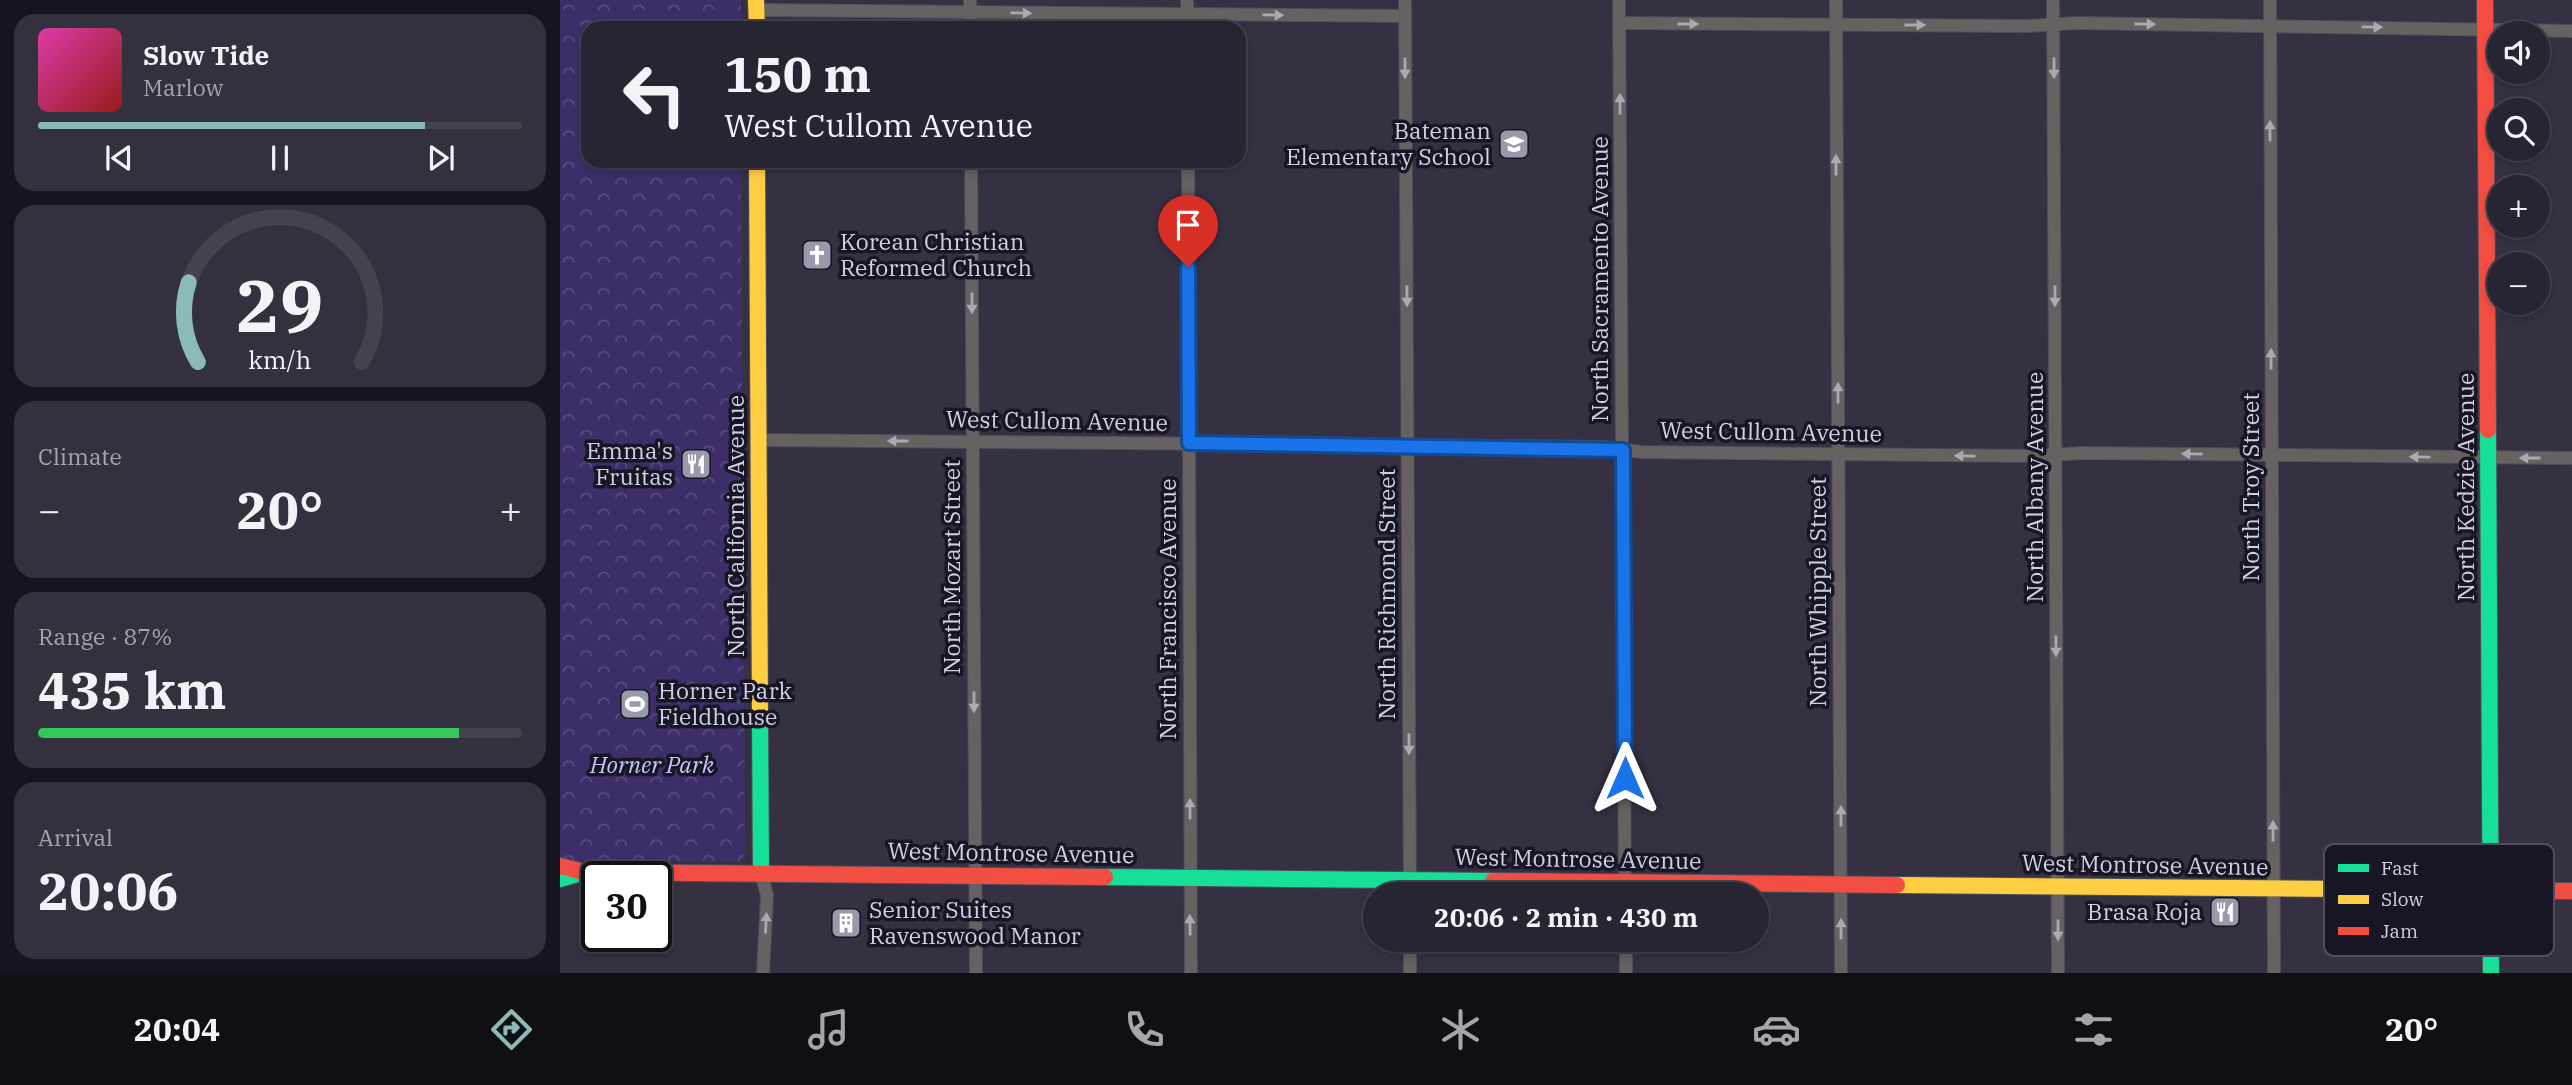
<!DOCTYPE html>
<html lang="en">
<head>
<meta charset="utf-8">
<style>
  :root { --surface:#282532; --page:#34313e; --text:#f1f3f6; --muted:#a5a5ac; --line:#44424d; --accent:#8bbbb9 }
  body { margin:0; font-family:"IBM Plex Serif",serif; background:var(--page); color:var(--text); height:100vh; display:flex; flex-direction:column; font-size:26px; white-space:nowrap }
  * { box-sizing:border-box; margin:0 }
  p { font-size:23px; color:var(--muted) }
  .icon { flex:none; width:38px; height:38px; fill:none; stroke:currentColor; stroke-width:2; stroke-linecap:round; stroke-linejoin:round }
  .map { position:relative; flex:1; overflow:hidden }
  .side { display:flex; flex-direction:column; gap:14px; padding:14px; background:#16141c; width:560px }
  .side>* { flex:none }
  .hud { position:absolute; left:21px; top:21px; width:665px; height:147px; border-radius:21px; box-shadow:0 4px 10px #0003,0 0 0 2px var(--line); background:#282532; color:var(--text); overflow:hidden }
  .fabs { position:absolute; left:1927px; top:21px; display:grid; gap:14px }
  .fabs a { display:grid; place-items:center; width:63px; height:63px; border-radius:50%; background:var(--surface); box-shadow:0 4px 10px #0003,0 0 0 2px var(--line); font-size:35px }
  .speed { position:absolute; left:21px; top:861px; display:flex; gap:14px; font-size:35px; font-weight:700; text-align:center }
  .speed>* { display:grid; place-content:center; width:91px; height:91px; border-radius:50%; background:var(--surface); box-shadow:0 4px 10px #0003,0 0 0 2px var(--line); line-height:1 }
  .speed .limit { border:4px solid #111; border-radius:10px; background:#fff; color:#111 }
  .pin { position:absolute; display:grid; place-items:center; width:60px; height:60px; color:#fff; margin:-72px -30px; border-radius:50% 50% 50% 0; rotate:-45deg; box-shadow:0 0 7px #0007 }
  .pin .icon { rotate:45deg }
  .me { position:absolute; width:77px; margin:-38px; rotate:0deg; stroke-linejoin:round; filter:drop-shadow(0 0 5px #0008) }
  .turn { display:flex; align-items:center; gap:24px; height:147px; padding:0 28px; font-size:32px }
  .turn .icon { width:91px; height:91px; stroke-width:2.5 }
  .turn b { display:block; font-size:49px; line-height:60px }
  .big { font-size:52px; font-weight:700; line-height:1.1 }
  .side .widget { flex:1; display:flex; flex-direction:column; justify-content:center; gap:10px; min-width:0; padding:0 24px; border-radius:21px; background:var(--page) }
  .side .dial { align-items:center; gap:0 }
  .dial svg { height:182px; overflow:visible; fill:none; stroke:var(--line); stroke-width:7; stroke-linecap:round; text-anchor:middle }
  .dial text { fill:var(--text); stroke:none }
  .song { display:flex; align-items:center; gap:21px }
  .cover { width:84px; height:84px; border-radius:10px; background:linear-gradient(135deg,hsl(320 70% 55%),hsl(0 70% 35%)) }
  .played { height:7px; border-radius:4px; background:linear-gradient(90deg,var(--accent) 80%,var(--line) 80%) }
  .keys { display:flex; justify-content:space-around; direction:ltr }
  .heat { display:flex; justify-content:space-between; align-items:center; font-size:38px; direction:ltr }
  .charge { height:10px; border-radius:5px; background:linear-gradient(90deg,#34c759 87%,var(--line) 0) }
  .trip { position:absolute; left:803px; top:882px; width:406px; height:70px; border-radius:35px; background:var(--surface); box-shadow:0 4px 10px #0003,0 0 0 2px var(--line); font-weight:700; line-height:70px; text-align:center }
  .tab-bar { display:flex; height:112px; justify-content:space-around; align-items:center; background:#100f14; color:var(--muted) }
  .tab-bar .icon { width:49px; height:49px }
  .tab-bar .selected { color:var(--accent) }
  .tab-bar b { font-size:32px; color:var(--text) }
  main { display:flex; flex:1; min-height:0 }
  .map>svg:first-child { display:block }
  .park { fill:url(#park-crowns) }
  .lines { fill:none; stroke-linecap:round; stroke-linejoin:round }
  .street-casing { stroke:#4f4c5b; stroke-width:14 }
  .fast-casing { stroke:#4f4c5b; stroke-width:18 }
  .slow-casing { stroke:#4f4c5b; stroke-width:18 }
  .jam-casing { stroke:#4f4c5b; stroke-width:18 }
  .street { stroke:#676161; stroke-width:12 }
  .fast { stroke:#16e098; stroke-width:16 }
  .slow { stroke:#ffcf43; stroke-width:16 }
  .jam { stroke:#f24e42; stroke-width:16 }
  .oneway { fill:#aca8b6 }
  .route-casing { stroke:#114b97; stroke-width:18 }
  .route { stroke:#1a73e8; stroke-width:12 }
  .labels { text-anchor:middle; stroke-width:7; stroke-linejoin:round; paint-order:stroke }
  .poi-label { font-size:23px; fill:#d1cfe3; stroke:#181624; text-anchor:end }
  .street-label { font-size:23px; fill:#d1cfe3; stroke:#181624 }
  .park-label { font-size:23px; font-style:italic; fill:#cbc4fb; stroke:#181624 }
  .key { fill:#181624; stroke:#504e5d; stroke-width:2 }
  .key-label { font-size:19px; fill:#d1cfe3 }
</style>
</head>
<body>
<main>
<section class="side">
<div class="widget">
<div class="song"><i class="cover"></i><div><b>Slow Tide</b><p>Marlow</p></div></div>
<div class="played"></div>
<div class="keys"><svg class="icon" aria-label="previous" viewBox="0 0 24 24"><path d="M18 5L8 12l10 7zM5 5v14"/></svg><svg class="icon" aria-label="pause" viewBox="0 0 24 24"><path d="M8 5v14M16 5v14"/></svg><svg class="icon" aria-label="next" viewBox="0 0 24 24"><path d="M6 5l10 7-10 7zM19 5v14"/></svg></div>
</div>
<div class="widget dial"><svg viewBox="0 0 100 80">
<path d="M14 69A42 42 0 1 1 86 69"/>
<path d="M14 69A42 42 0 0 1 10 34" stroke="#8bbbb9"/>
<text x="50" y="56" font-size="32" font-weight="700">29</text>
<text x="50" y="72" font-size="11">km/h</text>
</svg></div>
<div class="widget"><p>Climate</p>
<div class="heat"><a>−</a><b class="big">20°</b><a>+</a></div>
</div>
<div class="widget"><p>Range · 87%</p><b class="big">435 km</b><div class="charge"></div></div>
<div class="widget"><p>Arrival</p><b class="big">20:06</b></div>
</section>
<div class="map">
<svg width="2012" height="973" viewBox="0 0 2012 973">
  <defs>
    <pattern id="park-crowns" width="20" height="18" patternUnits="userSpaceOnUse" patternTransform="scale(1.75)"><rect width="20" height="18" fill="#3d2e69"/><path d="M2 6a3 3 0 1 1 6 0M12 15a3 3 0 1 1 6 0" fill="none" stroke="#584b7e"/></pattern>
  </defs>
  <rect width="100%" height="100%" fill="#353143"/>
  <polygon class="park" points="0,0 181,0 181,28 28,28 28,161 181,161 185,857 179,862 0,861"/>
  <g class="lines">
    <g class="street-casing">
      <g id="street">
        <polyline points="410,0 411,28"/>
        <polyline points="627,0 628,28"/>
        <polyline points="845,0 850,894"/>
        <polyline points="1059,0 1065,894"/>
        <polyline points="1276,0 1281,973"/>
        <polyline points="1493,0 1498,973"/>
        <polyline points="1710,0 1714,973"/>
        <polyline points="197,10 845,16"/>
        <polyline points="1060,23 1467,26 1517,23 2012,31"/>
        <polyline points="411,161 416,973"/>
        <polyline points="628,161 631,973"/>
        <polyline points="199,440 1044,447 1081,452 1473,456 1522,453 2012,458"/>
        <polyline points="201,873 207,895 203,973"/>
        <polyline points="850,940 850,973"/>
        <polyline points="1066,940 1066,973"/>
      </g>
    </g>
    <g class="fast-casing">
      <g id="fast">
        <polyline points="1928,430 1931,973"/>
        <polyline points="200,716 201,873"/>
        <polyline points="545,877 933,881"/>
        <polyline points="0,879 24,872"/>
      </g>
    </g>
    <g class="slow-casing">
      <g id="slow">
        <polyline points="196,0 197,28"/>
        <polyline points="197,161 200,716"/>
        <polyline points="1337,885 1784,889"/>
      </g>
    </g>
    <g class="jam-casing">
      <g id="jam">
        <polyline points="1925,0 1928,430"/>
        <polyline points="0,866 24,872 545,877"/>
        <polyline points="933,881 1337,885"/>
        <polyline points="1784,889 2012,891"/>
      </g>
    </g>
    <use href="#street" class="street"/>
    <use href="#fast" class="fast"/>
    <use href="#slow" class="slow"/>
    <use href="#jam" class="jam"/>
  </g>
  <defs><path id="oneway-solid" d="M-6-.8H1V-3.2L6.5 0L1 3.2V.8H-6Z" transform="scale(1.75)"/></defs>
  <g class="oneway">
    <use href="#oneway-solid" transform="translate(461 13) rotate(1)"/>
    <use href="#oneway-solid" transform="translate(713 15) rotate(1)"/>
    <use href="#oneway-solid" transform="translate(1128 24)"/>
    <use href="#oneway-solid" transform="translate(1585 24) rotate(1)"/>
    <use href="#oneway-solid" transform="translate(1355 25)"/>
    <use href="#oneway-solid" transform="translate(1812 27) rotate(1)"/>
    <use href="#oneway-solid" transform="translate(845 68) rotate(90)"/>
    <use href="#oneway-solid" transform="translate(1494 68) rotate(90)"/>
    <use href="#oneway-solid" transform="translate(1060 104) rotate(-90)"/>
    <use href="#oneway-solid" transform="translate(1710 131) rotate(-90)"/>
    <use href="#oneway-solid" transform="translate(1276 165) rotate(-90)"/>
    <use href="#oneway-solid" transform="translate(847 296) rotate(90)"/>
    <use href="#oneway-solid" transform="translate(1495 296) rotate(90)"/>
    <use href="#oneway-solid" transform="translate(412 303) rotate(90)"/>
    <use href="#oneway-solid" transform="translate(1711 359) rotate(-90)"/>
    <use href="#oneway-solid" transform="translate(1278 393) rotate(-90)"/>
    <use href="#oneway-solid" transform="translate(338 441) rotate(-180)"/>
    <use href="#oneway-solid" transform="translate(1632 454) rotate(-179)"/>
    <use href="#oneway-solid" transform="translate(1405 456) rotate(-179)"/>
    <use href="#oneway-solid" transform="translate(1860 457) rotate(-179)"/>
    <use href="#oneway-solid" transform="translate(1970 458) rotate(-180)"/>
    <use href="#oneway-solid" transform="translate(1496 646) rotate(90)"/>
    <use href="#oneway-solid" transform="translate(414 702) rotate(90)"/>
    <use href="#oneway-solid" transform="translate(849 744) rotate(90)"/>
    <use href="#oneway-solid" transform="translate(630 809) rotate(-90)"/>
    <use href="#oneway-solid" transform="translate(1281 816) rotate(-90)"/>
    <use href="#oneway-solid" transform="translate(1713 831) rotate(-90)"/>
    <use href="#oneway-solid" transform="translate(206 923) rotate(-87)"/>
    <use href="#oneway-solid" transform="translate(630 925) rotate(-91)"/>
    <use href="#oneway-solid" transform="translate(1281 929) rotate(-90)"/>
    <use href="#oneway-solid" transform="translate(1498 930) rotate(90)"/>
  </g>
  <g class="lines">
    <g class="route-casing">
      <polyline id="route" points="628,267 629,443 1063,450 1065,778"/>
    </g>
    <use href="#route" class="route"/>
  </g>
  <defs>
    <g id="school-square" transform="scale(1.575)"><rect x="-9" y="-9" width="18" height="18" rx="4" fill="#9a98ab" stroke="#181624"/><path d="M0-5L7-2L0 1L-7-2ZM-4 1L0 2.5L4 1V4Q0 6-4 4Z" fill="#fff"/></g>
    <g id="church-square" transform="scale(1.575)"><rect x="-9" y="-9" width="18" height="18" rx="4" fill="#9a98ab" stroke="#181624"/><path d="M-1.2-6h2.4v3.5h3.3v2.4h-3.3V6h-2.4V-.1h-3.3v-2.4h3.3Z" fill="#fff"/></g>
    <g id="restaurant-square" transform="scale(1.575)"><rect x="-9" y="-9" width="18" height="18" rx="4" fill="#9a98ab" stroke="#181624"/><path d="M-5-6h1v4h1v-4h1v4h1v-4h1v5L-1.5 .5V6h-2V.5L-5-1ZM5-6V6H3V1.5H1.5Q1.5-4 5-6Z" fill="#fff"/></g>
    <g id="stadium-square" transform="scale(1.575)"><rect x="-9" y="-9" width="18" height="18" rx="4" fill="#9a98ab" stroke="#181624"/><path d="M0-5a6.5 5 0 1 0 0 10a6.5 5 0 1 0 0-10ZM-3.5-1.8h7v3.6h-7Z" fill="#fff"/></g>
    <g id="building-square" transform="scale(1.575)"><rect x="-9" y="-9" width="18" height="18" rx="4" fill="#9a98ab" stroke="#181624"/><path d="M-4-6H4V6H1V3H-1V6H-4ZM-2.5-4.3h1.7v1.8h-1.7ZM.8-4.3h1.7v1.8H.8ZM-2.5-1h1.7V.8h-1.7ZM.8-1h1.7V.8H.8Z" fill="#fff"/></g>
  </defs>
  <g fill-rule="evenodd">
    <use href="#school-square" x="954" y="144"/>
    <use href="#church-square" x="257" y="255"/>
    <use href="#restaurant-square" x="136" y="464"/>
    <use href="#stadium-square" x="75" y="704"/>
    <use href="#restaurant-square" x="1665" y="912"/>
    <use href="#building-square" x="286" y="923"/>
  </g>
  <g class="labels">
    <g class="poi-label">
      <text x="931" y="139">Bateman<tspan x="931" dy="26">Elementary School</tspan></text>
      <text x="280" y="250" text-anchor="start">Korean Christian<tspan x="280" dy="26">Reformed Church</tspan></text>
      <text x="113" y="459">Emma's<tspan x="113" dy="26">Fruitas</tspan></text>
      <text x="98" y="699" text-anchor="start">Horner Park<tspan x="98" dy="26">Fieldhouse</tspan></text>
      <text x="309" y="918" text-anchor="start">Senior Suites<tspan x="309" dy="26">Ravenswood Manor</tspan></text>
      <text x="1642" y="920">Brasa Roja</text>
    </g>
    <g class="street-label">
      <text transform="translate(1040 279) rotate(-90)" y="8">North Sacramento Avenue</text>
      <text transform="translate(497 421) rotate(1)" y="8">West Cullom Avenue</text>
      <text transform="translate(1211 432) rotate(1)" y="8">West Cullom Avenue</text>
      <text transform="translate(1475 487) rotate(-90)" y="8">North Albany Avenue</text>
      <text transform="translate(1691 487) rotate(-90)" y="8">North Troy Street</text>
      <text transform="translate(1906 487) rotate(-90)" y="8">North Kedzie Avenue</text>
      <text transform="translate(176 526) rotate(-90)" y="8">North California Avenue</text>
      <text transform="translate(392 567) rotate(-90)" y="8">North Mozart Street</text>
      <text transform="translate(1258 592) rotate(-90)" y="8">North Whipple Street</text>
      <text transform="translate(827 594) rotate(-90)" y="8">North Richmond Street</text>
      <text transform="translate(608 609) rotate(-90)" y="8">North Francisco Avenue</text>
      <text transform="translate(451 853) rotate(1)" y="8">West Montrose Avenue</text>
      <text transform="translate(1018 859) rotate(1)" y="8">West Montrose Avenue</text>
      <text transform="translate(1585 865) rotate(1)" y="8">West Montrose Avenue</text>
    </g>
    <g class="park-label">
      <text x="92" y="773">Horner Park</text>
    </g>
  </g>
  <rect x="1764" y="844" width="230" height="112" rx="10" class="key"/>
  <rect x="1778" y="864" width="31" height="8" fill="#16e098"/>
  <rect x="1778" y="895" width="31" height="9" fill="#ffcf43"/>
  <rect x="1778" y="927" width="31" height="8" fill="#f24e42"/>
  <g class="key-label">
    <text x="1821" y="875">Fast</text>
    <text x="1821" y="906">Slow</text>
    <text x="1821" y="938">Jam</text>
  </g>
</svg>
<div class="fabs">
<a><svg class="icon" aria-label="sound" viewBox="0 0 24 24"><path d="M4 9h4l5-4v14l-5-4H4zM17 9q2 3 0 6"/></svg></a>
<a><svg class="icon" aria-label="search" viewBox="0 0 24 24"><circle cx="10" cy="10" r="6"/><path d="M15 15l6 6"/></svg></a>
<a>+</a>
<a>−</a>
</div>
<div class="speed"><div class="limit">30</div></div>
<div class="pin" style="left:628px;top:267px;background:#d93025"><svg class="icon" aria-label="arrive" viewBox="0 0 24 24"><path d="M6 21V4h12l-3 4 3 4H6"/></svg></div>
<svg class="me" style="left:1065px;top:778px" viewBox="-20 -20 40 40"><path d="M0-17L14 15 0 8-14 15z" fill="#1a73e8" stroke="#fff" stroke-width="4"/></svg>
<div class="trip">20:06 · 2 min · 430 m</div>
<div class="hud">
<div class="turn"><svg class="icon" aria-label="left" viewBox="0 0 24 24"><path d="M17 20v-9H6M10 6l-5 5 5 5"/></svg><div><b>150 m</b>West Cullom Avenue</div></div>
</div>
</div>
</main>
<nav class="tab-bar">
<b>20:04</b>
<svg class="icon selected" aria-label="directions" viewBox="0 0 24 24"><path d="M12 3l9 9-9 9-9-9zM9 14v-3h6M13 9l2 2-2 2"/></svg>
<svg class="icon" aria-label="music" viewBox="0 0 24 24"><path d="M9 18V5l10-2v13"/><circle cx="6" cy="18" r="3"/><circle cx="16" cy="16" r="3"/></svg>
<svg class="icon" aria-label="phone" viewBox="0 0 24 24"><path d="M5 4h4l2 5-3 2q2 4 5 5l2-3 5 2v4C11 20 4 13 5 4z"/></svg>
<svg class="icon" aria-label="climate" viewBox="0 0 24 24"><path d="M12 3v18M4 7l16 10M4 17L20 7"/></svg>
<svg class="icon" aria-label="car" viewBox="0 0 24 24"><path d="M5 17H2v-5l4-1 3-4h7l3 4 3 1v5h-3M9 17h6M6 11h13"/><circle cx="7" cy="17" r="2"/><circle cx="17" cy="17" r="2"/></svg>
<svg class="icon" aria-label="filters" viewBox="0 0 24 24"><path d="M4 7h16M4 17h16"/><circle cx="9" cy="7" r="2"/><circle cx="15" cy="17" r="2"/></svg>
<b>20°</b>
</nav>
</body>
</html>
